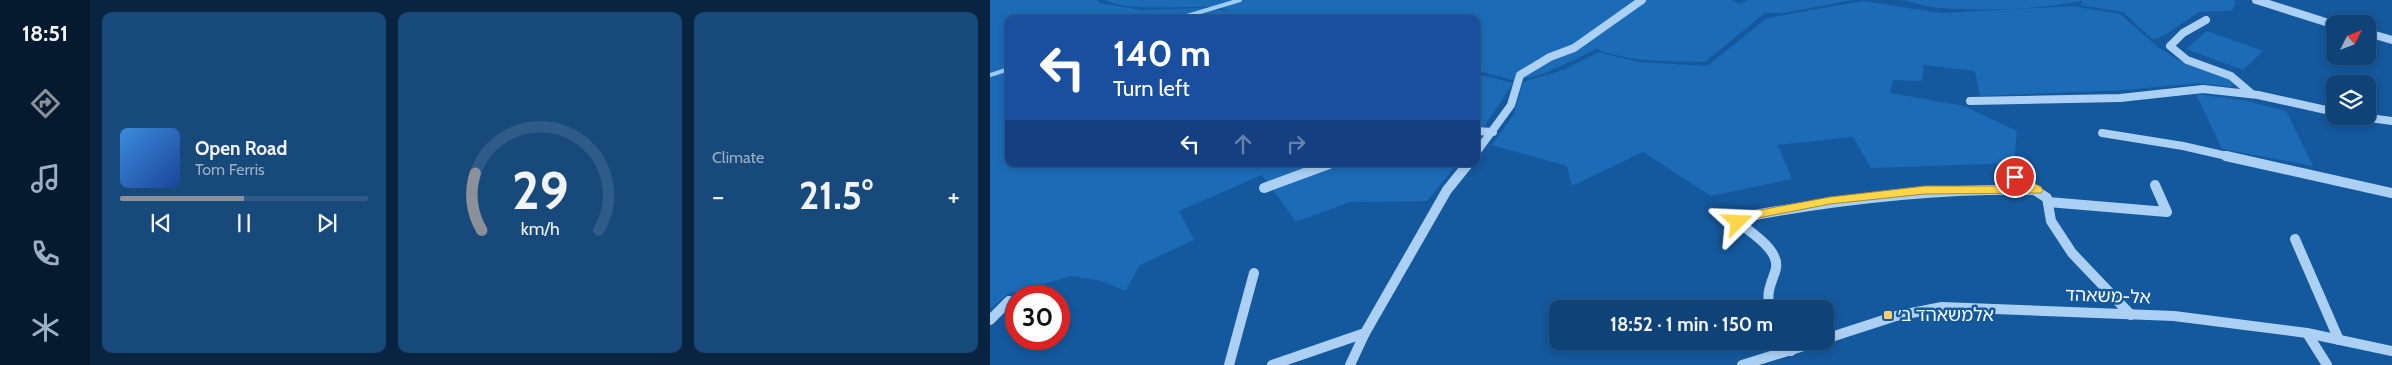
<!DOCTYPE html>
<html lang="en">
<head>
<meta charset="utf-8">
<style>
  :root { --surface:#0f4276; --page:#18497b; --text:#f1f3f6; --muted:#9bb0c5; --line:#2f5b88; --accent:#8c9099 }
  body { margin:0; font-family:Cabin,"Noto Sans Hebrew",sans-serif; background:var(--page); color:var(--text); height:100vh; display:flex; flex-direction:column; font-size:19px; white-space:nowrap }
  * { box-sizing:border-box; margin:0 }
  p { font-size:16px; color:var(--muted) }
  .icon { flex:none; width:28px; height:28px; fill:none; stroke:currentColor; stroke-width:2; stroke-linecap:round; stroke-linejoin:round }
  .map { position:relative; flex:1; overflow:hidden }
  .details { display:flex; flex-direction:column; gap:12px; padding:12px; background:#082441; width:900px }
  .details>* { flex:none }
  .hud { position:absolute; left:15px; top:15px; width:475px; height:152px; border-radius:10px; box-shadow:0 2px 8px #0003,0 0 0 1px var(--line); background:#1a4fa0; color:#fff; overflow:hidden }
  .needle { width:32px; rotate:48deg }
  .tools { position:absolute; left:1336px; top:15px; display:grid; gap:10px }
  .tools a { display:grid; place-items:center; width:50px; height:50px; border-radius:10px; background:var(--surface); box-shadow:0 2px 8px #0003,0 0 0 1px var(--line); font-size:25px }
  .speed { position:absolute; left:15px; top:285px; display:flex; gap:10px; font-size:25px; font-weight:700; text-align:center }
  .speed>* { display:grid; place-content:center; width:65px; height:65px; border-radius:50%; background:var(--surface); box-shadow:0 2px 8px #0003,0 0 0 1px var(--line); line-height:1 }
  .speed .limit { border:8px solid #d22; background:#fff; color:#111 }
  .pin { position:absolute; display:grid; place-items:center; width:42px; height:42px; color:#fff; margin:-21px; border:2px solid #fff; border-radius:50%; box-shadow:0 1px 5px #0007 }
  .me { position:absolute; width:55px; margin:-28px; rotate:69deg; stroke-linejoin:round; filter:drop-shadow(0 0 4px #0008) }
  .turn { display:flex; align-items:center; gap:18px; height:105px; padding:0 25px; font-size:22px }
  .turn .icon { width:65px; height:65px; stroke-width:2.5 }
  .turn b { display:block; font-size:35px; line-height:42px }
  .lanes { display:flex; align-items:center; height:48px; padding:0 25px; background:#0003; justify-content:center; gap:25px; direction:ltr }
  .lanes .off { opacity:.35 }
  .big { font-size:38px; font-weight:800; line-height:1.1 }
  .details .tile { flex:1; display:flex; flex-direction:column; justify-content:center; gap:8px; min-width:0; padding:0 18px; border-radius:10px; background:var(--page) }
  .details .dial { align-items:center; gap:0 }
  .dial svg { height:130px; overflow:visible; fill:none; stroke:var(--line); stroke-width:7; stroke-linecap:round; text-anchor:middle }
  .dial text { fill:var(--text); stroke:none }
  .song { display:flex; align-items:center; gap:15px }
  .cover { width:60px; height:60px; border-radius:8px; background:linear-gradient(135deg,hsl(210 70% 55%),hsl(220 70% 35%)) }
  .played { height:5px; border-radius:2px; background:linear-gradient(90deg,var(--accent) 50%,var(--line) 50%) }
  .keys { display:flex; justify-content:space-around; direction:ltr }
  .heat { display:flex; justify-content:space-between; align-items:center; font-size:28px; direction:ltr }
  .details .tiles { flex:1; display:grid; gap:12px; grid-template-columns:repeat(3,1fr) }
  .trip { position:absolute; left:559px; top:300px; width:285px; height:50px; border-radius:10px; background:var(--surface); box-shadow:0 2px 8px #0003,0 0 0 1px var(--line); font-weight:800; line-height:50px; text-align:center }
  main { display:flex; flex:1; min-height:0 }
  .tab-bar { display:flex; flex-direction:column; width:90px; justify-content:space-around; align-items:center; background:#061a2f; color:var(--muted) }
  .tab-bar .icon { width:35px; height:35px }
  .tab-bar .active { color:var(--accent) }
  .tab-bar b { font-size:22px; color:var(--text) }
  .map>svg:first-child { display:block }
  .green { fill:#1c6bb7 }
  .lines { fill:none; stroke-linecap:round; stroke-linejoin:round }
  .stream { stroke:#9dccf6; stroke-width:4 }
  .minor-far1 { stroke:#abd0f4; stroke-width:8 }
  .minor { stroke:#abd0f4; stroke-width:10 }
  .route { fill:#ffd54a; stroke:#a68a30 }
  .poi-dot { fill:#ffcd6d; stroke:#14589d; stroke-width:2 }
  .labels { text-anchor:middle; stroke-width:5; stroke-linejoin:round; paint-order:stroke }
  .near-street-label { font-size:18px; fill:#fff; stroke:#14589d }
  .near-poi-label { font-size:18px; fill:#fff; stroke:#14589d; text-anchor:start }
</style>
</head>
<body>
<main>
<nav class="tab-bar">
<b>18:51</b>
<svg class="icon active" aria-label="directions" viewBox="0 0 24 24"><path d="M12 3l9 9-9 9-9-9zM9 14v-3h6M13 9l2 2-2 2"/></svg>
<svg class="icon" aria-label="music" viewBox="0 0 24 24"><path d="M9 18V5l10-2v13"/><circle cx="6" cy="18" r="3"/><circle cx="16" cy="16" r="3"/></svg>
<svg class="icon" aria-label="phone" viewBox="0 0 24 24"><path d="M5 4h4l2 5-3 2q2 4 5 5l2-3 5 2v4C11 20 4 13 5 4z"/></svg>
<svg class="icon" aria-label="climate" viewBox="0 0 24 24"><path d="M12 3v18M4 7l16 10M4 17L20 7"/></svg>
</nav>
<section class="details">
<div class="tiles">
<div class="tile">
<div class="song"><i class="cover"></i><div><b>Open Road</b><p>Tom Ferris</p></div></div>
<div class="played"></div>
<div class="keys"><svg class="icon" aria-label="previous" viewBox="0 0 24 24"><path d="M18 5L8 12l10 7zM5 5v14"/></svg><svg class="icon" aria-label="pause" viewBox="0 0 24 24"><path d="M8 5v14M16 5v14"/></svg><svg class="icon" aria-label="next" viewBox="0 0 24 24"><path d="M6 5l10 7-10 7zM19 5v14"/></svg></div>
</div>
<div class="tile dial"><svg viewBox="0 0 100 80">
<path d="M14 69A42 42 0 1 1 86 69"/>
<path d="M14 69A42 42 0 0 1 10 34" stroke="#8c9099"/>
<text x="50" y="56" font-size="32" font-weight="700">29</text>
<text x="50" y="72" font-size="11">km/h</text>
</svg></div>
<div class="tile"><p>Climate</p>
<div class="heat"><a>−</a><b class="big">21.5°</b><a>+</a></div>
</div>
</div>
</section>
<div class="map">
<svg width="1402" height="365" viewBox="0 0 1402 365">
  <rect width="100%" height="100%" fill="#14589d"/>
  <g class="green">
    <path d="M0,0H107L110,3L151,10L210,8L241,11C215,0 151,16 114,0H742L749,4L758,0H863L793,13H775L715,62C679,61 641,63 607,49L556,73L525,81L486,70V19H19V164H467L437,201L360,202L306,222L272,175L189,211L204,240L150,265L135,291L112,281L81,276L18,294L0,309Z"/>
    <path d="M914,0H1244L1246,4L1241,11L1209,12L1175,35L1163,40L1133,12L1089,5L1093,3L1091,1C1046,10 997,11 952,8C940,8 926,3 914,0Z"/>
    <polygon points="873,1 951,13 1082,6 1130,14 1168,47 1187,59 1243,81 1242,87 1209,83 1136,90 990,96 985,71 934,65 932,81 903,80 900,93 974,106 1027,131 1024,163 881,168 863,137 788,145 802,179 721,196 653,152 582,186 577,166 502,145 524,114 533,82 573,70 609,52 648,62 717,66 777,18"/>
    <polygon points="1217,31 1273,51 1253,70 1196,49"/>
    <polygon points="486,74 523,83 486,139"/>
    <polygon points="1206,94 1253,100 1296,111 1323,166 1232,149"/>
  </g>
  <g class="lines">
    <g class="stream">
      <polyline points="187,19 250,0"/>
      <polyline points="0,75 19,69"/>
    </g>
    <g class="minor-far1">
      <polyline points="1266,0 1345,25"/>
      <polyline points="1216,20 1193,33 1180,46 1197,60 1241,76 1262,94"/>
      <polyline points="1378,33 1402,40"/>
      <polyline points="980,101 1130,98 1213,89 1268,95 1345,112"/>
      <polyline points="1365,116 1402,121"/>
      <polyline points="486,131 503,132"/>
      <polyline points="1112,133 1193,146 1241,157"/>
      <polyline points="486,153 521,105 530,75 560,57 584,48 652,0"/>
    </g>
    <g class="minor">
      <polyline points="1236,156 1402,193"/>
      <polyline points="1025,177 1057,198 1061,221 1082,253 1141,315"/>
      <polyline points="274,188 339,164"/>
      <polyline points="1058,202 1177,212 1165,185"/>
      <polyline points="1305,239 1349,340"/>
      <path d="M780,309C776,294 780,286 785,272C793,251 761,233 748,222L754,217C851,199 948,188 1047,190"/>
      <polyline points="0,320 19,301"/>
      <polyline points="1317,333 1337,365"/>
      <polyline points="835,339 906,316 952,307 1184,316 1317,333 1402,351"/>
      <polyline points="796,341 801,351"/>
      <polyline points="239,365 264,273"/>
      <polyline points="282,365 375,333"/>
      <polyline points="360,365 375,333 457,190 478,164"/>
      <polyline points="752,365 830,341"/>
    </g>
  </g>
  <polygon class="route" points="1025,173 1051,187 1053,190 1051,193 935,194 840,204 758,220 748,226 742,222 750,214 754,213 840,197 935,186 1032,186 1019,177"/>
  <rect class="poi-dot" x="893" y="310" width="10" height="10" rx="2.5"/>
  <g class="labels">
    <g class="near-street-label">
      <text transform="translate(1118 296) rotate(2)" y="6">אל-משאהד</text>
    </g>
    <g class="near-poi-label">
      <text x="908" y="321">אלמשאהד ב׳</text>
    </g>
  </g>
</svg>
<div class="tools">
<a><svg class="needle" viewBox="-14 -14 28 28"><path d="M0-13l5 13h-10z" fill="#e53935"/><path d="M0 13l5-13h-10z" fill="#9bb0c5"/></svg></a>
<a><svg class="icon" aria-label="layers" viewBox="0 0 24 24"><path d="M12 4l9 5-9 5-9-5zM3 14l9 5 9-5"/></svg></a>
</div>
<div class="speed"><div class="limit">30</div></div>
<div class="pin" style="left:1025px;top:177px;background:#d93025"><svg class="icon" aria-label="arrive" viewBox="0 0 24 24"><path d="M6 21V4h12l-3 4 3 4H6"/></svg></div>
<svg class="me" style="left:748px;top:222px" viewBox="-20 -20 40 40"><path d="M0-17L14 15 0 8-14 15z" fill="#ffd54a" stroke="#fff" stroke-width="4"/></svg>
<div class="trip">18:52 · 1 min · 150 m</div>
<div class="hud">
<div class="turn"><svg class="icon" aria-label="left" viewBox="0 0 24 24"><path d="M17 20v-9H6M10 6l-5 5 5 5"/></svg><div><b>140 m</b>Turn left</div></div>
<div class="lanes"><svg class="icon" aria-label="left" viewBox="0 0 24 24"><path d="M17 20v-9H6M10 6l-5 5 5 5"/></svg><svg class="icon off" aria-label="ahead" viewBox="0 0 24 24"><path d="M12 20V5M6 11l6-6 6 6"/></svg><svg class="icon off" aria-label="right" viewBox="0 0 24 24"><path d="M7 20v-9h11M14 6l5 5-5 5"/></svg></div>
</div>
</div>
</main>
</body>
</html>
